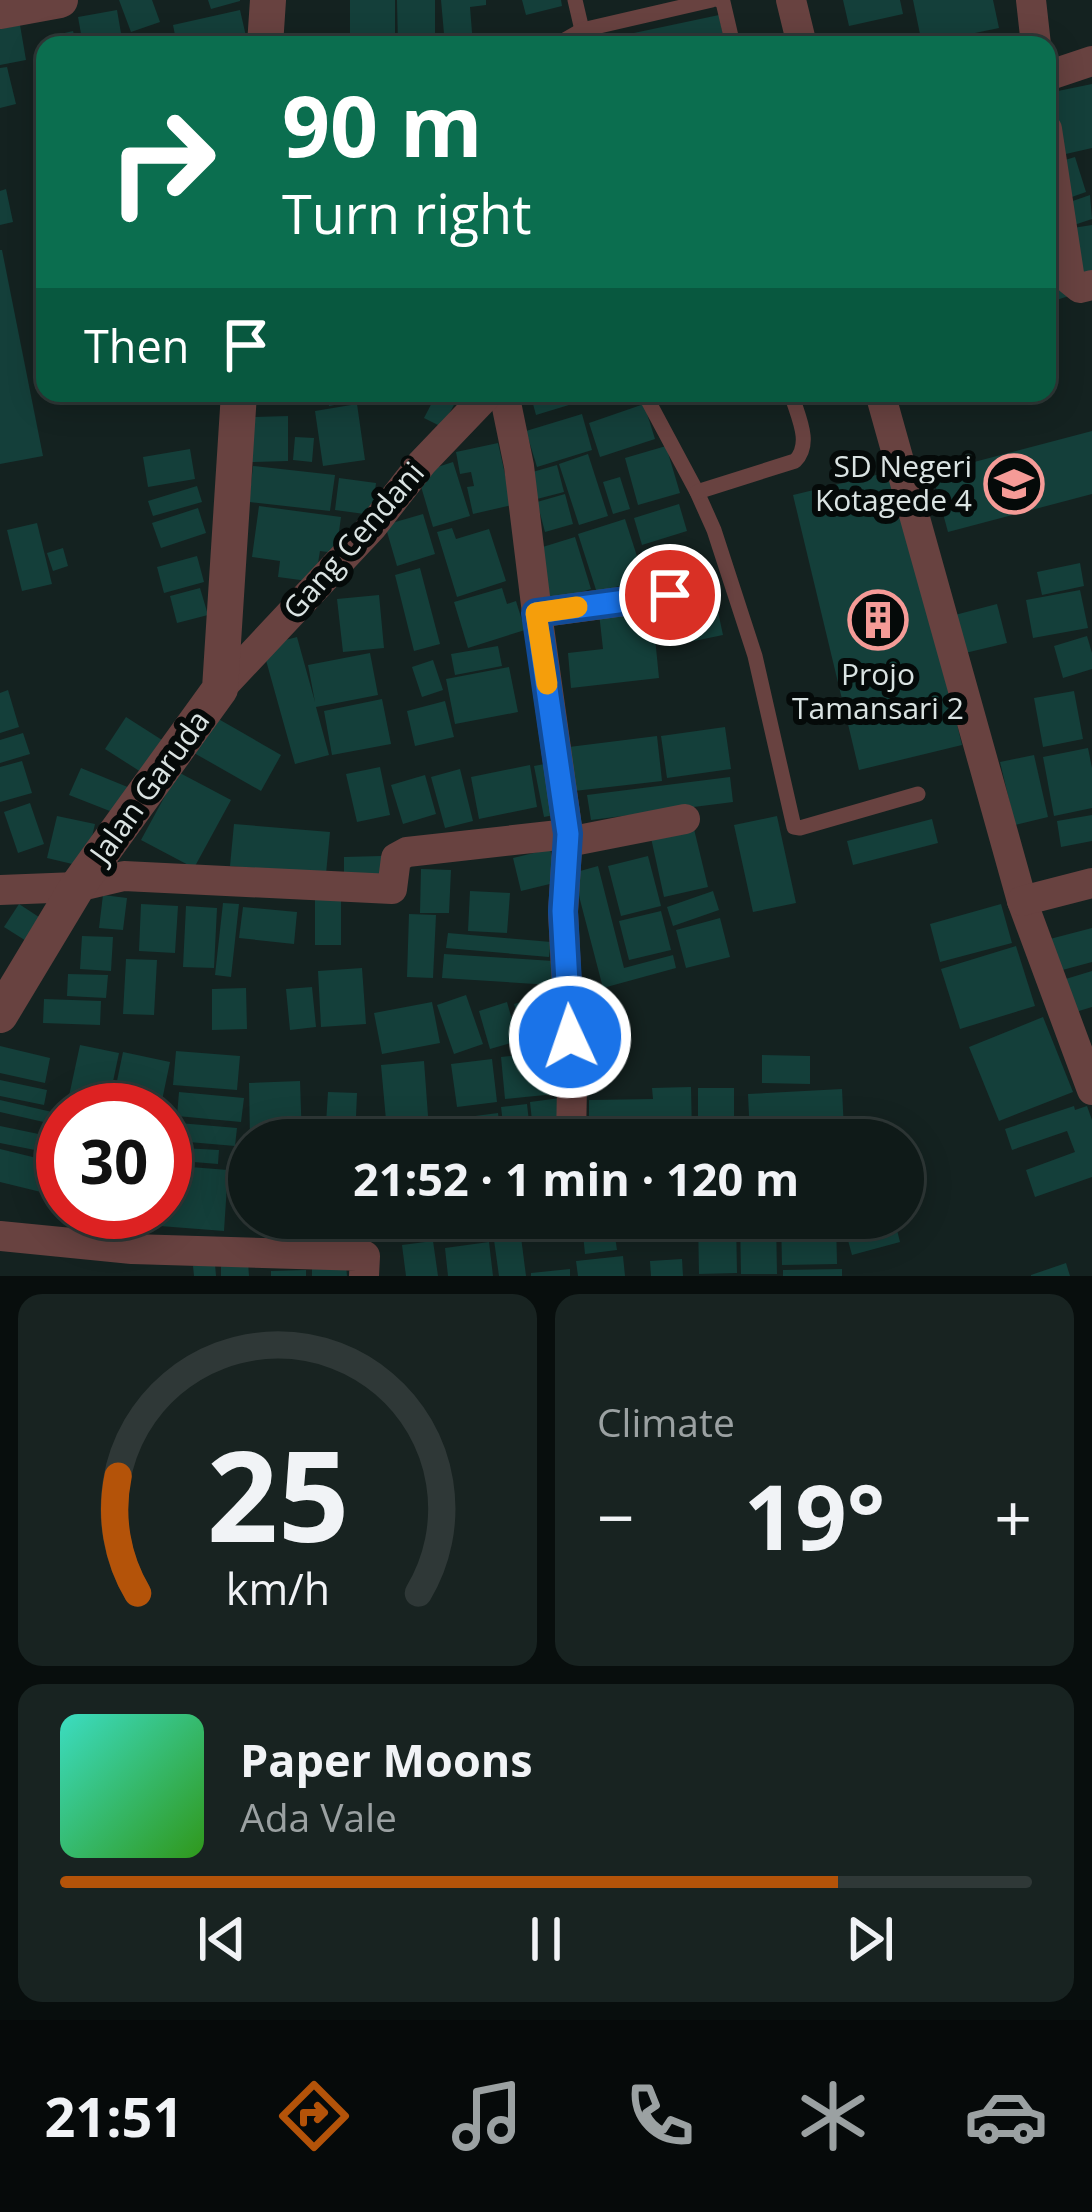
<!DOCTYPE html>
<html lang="en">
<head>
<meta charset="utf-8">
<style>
  :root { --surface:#0f1a18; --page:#182321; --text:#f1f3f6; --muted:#9ba1a2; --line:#2f3837; --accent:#b45309 }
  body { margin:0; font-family:"Open Sans",sans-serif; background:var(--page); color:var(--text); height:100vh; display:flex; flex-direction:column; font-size:45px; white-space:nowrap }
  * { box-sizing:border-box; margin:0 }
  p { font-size:39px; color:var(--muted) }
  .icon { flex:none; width:66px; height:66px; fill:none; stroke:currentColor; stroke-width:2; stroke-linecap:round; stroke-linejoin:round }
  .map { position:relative; height:1276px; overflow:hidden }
  .sheet { display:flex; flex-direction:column; gap:18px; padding:18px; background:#080e0d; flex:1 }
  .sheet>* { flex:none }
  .banner { position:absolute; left:36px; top:36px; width:1020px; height:366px; border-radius:24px; box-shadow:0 6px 30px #0003,0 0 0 3px var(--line); background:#0b6e4f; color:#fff; overflow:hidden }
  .speed { position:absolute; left:36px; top:1083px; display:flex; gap:24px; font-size:60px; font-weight:700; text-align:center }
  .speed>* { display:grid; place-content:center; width:156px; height:156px; border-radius:50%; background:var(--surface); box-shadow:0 6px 30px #0003,0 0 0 3px var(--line); line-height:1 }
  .speed .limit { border:18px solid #d22; background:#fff; color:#111 }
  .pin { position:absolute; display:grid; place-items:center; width:102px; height:102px; color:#fff; margin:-51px; border:6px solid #fff; border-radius:50%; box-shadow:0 3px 12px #0007 }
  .me { position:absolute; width:132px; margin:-66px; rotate:357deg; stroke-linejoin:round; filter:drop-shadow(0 0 9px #0008) }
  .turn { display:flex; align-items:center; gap:42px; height:252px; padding:0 48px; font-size:54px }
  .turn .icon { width:156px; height:156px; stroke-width:2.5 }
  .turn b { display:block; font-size:84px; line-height:102px }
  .then { display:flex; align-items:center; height:114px; padding:0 48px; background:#0003; gap:24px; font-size:45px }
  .big { font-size:90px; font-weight:700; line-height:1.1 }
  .sheet .widget { flex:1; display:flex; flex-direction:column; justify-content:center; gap:18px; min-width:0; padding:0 42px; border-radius:24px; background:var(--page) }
  .sheet .dial { align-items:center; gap:0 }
  .dial svg { height:312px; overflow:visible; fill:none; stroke:var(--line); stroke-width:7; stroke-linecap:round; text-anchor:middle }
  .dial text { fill:var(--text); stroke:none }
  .song { display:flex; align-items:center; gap:36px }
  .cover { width:144px; height:144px; border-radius:18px; background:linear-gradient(135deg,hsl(170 70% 55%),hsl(110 70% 35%)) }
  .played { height:12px; border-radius:6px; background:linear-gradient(90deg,var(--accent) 80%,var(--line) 80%) }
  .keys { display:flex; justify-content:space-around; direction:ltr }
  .heat { display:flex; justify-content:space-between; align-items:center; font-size:66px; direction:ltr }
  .sheet .tiles { flex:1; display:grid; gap:18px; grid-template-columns:1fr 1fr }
  .widget:last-child { grid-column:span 2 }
  .trip { position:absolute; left:228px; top:1119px; width:696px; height:120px; border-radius:60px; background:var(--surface); box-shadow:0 6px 30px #0003,0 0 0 3px var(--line); font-weight:700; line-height:120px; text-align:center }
  .tabs { display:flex; height:192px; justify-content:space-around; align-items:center; background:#060a0a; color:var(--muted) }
  .tabs .icon { width:84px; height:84px }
  .tabs .on { color:var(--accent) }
  .tabs b { font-size:54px; color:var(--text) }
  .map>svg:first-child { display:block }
  .building { fill:#143f3a }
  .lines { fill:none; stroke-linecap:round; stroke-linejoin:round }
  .service { stroke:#684240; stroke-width:15 }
  .minor { stroke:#684240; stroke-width:30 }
  .tertiary { stroke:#684240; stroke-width:36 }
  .route-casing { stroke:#114b97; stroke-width:30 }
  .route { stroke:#1a73e8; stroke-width:21 }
  .slow { stroke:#f59e0b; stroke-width:21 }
  .labels { text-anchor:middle; stroke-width:12; stroke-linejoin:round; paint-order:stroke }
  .poi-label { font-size:30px; fill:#dae3e2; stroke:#050a09; text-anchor:end }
  .street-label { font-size:30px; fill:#dae3e2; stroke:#050a09 }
</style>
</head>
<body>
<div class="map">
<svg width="1092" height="1276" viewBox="0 0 1092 1276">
  <rect width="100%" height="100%" fill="#142220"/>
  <g class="building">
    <polygon points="119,0 152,0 160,22 131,32"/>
    <polygon points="208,0 240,0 240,1 211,9"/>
    <rect x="350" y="0" width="45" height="45"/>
    <polygon points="397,0 435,0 435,45 398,45"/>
    <polygon points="441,0 486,0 486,5 470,7 473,45 445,45"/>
    <polygon points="522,0 561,0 562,6 526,15"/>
    <polygon points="843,0 900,0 903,14 849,26"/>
    <polygon points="913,0 993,0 999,28 922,44"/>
    <polygon points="117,10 123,45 83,45 78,17"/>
    <polygon points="240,10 248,45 177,45 173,25"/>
    <polygon points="719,15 725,45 617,45 615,37"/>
    <polygon points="20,25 26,60 0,65 0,29"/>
    <polygon points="73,31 77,45 54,45 52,36"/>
    <polygon points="7,67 16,104 0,108 0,68"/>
    <polygon points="1092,84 1092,148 1057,156 1047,104 1055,102 1053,92"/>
    <polygon points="1075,157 1086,192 1066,199 1055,163"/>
    <polygon points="6,189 13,222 0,225 0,191"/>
    <polygon points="1090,195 1092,219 1074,225 1067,203"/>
    <polygon points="1092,225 1092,277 1074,279 1066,229"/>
    <polygon points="0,250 2,250 43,456 0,464"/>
    <polygon points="1056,256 1069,296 1047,303 1047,258"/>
    <polygon points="327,393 387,393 387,395 329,406"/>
    <polygon points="437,393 455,403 442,427 424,418"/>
    <polygon points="530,393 604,393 605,394 536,415"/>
    <polygon points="357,404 365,460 323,466 315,411"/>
    <polygon points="644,404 655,439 600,457 589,423"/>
    <polygon points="582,414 592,450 537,467 526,431"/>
    <polygon points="288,416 288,461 252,462 252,417"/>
    <polygon points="1092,431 1092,494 948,532 932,473"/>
    <polygon points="295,437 314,438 312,462 293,460"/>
    <polygon points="498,443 512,505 473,514 467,487 474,486 471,472 460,474 456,452"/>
    <polygon points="666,446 680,493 638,505 625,458"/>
    <polygon points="190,449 195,479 148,487 143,457"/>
    <polygon points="588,454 608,516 579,525 559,464"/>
    <polygon points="453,462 470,516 433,527 420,483 428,481 425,471"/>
    <polygon points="557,465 564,492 537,499 529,473"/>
    <polygon points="253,466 335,475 330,511 249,502"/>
    <polygon points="897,470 962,745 859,770 793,495"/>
    <polygon points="620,477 630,509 613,514 603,482"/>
    <polygon points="339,478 376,483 372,515 335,510"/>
    <polygon points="197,486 202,502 153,516 148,501"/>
    <polygon points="565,494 573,524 545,532 537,502"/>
    <polygon points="679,504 687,531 642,545 634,518"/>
    <polygon points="259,506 341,517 336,553 320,551 315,582 278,577 280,561 252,557"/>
    <polygon points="198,508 206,533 161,548 152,523"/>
    <polygon points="423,514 435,554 397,566 385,525"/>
    <polygon points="625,519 644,578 597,593 578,534"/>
    <polygon points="37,523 52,584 22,591 7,530"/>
    <polygon points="452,528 456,539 489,529 506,581 457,597 437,532"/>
    <polygon points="575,537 591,589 548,602 533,550"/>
    <polygon points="661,545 669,572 649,578 642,551"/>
    <polygon points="63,548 68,566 53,571 47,553"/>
    <polygon points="197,556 204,582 164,593 157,567"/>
    <polygon points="1080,563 1084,586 1042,595 1037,572"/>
    <polygon points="420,568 440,644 414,651 395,575"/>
    <polygon points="200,588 208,615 177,623 170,596"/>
    <polygon points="502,588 507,604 516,601 525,630 468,648 454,602"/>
    <polygon points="713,588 723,635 689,642 680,595"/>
    <polygon points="1080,590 1088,628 1033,638 1026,600"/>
    <polygon points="379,595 384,648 343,652 337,599"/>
    <polygon points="997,604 1007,643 961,654 951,616"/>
    <polygon points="652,607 659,678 571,688 568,653 603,649 599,613"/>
    <polygon points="1087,636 1092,653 1092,669 1063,678 1054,646"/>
    <polygon points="297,637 315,702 308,665 370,653 378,695 316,707 329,755 295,764 262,646"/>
    <polygon points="498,646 502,666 455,675 451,654"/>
    <polygon points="433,660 443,690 422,697 412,667"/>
    <polygon points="509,667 518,712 455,724 446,679"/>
    <polygon points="8,690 19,727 0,733 0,693"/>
    <polygon points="1074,691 1083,739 1043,747 1034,698"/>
    <polygon points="382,699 391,744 332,755 324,711"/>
    <polygon points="445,701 454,737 415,746 407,711"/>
    <polygon points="208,713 281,755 261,791 187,749"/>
    <polygon points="126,717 162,740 141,772 105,749"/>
    <polygon points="725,727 731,769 667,778 661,736"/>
    <polygon points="23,733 30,754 0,763 0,740"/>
    <polygon points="657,736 662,781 574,791 569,747"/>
    <polygon points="1088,748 1092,768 1092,808 1054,816 1043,757"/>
    <polygon points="1034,755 1048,817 1015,825 1000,762"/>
    <polygon points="22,761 32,793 0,802 0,767"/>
    <polygon points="555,762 564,813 544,817 534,766"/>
    <polygon points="530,765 537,807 479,819 471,777"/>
    <polygon points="380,767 390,815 357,822 346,774"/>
    <polygon points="81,768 130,788 120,815 69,795"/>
    <polygon points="460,769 473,821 445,828 431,777"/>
    <polygon points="178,772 231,800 194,868 141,840"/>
    <polygon points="425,775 436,814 403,824 391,785"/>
    <polygon points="730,777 733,802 591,820 587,795"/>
    <polygon points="30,803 44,844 18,853 4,812"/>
    <polygon points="1092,815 1092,841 1061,847 1057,821"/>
    <polygon points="57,816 95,824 85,867 47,858"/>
    <polygon points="777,816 796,903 753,912 734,825"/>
    <polygon points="932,819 938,843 853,865 847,841"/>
    <polygon points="234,824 330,832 326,874 230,866"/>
    <polygon points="694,829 708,887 664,897 651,838"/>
    <polygon points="550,849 558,882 521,891 513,858"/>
    <polygon points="381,856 381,881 344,881 344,857"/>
    <polygon points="648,856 661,906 621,916 608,866"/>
    <polygon points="598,866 624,968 673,955 676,968 603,988 573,873"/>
    <polygon points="421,869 451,870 449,913 420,913"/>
    <polygon points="470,891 510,893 507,933 468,931"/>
    <polygon points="713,891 719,910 673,926 667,907"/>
    <polygon points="103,895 127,898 123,930 99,928"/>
    <polygon points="315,899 341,900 341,945 315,945"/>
    <polygon points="223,903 239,904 231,977 215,975"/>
    <polygon points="19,904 45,921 31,944 4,927"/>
    <polygon points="141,904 178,906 175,953 139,951"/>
    <polygon points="1001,904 1012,943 940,962 930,924"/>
    <polygon points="186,906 217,908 214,968 183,967"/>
    <polygon points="243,907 297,912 294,944 239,938"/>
    <polygon points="661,911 671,950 629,960 619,921"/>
    <polygon points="409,914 436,915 433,978 407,977"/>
    <polygon points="720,918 730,957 686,968 676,930"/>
    <polygon points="1092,928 1092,962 1055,972 1046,940"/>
    <polygon points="448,933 551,942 549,957 446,948"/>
    <polygon points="82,936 113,937 111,971 80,969"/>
    <polygon points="1016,946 1035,1006 960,1029 941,969"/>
    <polygon points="444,954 553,961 551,985 442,978"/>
    <polygon points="126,959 157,960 154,1015 123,1014"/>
    <polygon points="362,968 366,1024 321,1027 318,971"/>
    <polygon points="1092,971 1092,1007 1069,1014 1059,981"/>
    <polygon points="68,974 108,975 106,998 67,996"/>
    <polygon points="312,987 316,1027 290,1030 286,989"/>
    <polygon points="246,988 247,1029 212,1030 212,989"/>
    <polygon points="553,993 563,1028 524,1039 514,1004"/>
    <polygon points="466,995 483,1044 454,1054 437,1005"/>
    <polygon points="44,999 101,1001 100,1025 43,1023"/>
    <polygon points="432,1002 440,1043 382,1054 374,1013"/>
    <polygon points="507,1002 518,1041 490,1049 479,1011"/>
    <polygon points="1043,1017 1073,1092 999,1121 969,1047"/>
    <polygon points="80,1045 119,1053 107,1110 66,1110"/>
    <polygon points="0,1046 50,1058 45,1083 0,1073"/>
    <polygon points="176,1051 240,1056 237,1090 173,1085"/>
    <polygon points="561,1051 565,1093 505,1099 501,1057"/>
    <polygon points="123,1052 170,1062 160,1110 111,1110"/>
    <polygon points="762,1055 810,1056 810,1084 762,1083"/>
    <polygon points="492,1059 497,1102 457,1107 451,1064"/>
    <polygon points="424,1061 428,1116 386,1120 381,1065"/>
    <polygon points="0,1080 47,1090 44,1105 0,1096"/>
    <polygon points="300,1081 302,1140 250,1140 249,1083"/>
    <polygon points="691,1087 692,1135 589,1137 589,1100 653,1099 652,1088"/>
    <polygon points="698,1088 734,1088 734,1135 698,1134"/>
    <polygon points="842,1089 844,1131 750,1136 748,1094"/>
    <polygon points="179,1092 244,1098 241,1122 177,1116"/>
    <polygon points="328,1092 357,1093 355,1140 325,1140"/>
    <polygon points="560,1098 565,1140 534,1140 530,1102"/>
    <polygon points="0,1100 52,1112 48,1123 0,1112"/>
    <polygon points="527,1104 531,1140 505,1140 501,1107"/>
    <polygon points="1074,1106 1075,1110 1087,1106 1092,1120 1092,1177 1035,1197 1026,1170 1075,1152 1067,1131 1012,1150 1005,1129"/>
    <polygon points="498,1113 501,1140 463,1140 460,1118"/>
    <polygon points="452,1121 455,1140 420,1140 418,1127"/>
    <polygon points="179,1123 237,1128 235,1146 177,1141"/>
    <polygon points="413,1124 413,1138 387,1140 387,1126"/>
    <polygon points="0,1126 53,1137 50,1153 0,1143"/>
    <polygon points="182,1148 219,1150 218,1164 181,1161"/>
    <polygon points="0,1149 53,1162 45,1193 0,1182"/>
    <polygon points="165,1165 228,1170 224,1231 147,1225 148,1212 165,1212"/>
    <polygon points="55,1174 63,1176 63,1212 48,1208"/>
    <polygon points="74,1212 122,1212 119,1223 73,1214"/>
    <rect x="253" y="1218" width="32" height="13"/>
    <rect x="291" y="1218" width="29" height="15"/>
    <polygon points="323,1218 355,1218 354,1235 323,1234"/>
    <polygon points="523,1218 562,1218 562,1226 524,1227"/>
    <polygon points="578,1218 631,1218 631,1224 578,1227"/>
    <polygon points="640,1218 687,1218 688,1236 641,1238"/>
    <polygon points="698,1218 736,1218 737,1273 699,1274"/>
    <polygon points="740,1218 776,1218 777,1274 741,1274"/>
    <polygon points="781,1218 836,1218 837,1264 782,1265"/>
    <polygon points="842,1218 894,1218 900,1242 852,1255"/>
    <polygon points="488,1224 489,1236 446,1242 445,1230"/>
    <polygon points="614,1230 617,1250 585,1254 583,1234"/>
    <polygon points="521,1237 526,1276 499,1276 494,1240"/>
    <polygon points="433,1241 438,1276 406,1276 402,1245"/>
    <polygon points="489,1242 493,1276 448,1276 445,1248"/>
    <polygon points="623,1256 625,1276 578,1276 576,1261"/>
    <polygon points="682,1259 683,1276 651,1276 650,1261"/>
    <polygon points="248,1262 249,1276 221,1276 221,1264"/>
    <polygon points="1066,1263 1070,1276 1031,1276 1031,1275"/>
    <polygon points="215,1264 216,1276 194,1276 193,1266"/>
    <polygon points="346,1264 347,1276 312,1276 312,1267"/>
    <polygon points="570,1269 570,1276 531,1276 531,1273"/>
    <polygon points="842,1269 842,1276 783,1276 783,1270"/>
    <polygon points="306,1270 306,1276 271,1276 271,1271"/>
  </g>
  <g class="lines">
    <g class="service">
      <polyline points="575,0 582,30"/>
      <polyline points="719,0 723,2 733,45"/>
      <polyline points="556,45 582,30 712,0"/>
      <polyline points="644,393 697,492 714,530 755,656 794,827 800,828 918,794"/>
      <path d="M697,492L795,461C813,443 797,415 791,393"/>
    </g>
    <g class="minor">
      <polyline points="791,0 802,45"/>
      <polyline points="1031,0 1036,45"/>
      <polyline points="1047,76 1092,61"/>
      <polyline points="1047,129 1070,280 1080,288 1092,285"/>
      <polyline points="504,393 519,466 537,613 568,834 563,912 572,1085 571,1140"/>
      <polyline points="880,393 1022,901 1092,1090"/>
      <polyline points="537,613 670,595"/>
      <polyline points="220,689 372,527 422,463 489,393"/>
      <polyline points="568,842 685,819"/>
      <polyline points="0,890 77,887 124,876 392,889 396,858 407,852 568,834"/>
      <polyline points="1022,901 1092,883"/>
      <polyline points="0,1236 132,1249 365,1256 364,1276"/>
    </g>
    <g class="tertiary">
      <polyline points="0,11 60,0"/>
      <polyline points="265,45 268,0"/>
      <polyline points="0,1015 77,887 220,689 239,393"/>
    </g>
  </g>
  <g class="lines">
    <g class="route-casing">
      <polyline id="route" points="570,1037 563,911 568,834 536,613 670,595"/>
    </g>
    <use href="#route" class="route"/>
    <polyline class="slow" points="547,684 536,613 577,607"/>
  </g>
  <defs>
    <g id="school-ring" transform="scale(3)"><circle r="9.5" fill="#050a09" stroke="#f59b97" stroke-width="1.5"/><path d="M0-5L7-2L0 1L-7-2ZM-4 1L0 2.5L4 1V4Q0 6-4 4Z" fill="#f59b97"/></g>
    <g id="building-ring" transform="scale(3)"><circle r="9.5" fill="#050a09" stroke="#f59b97" stroke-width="1.5"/><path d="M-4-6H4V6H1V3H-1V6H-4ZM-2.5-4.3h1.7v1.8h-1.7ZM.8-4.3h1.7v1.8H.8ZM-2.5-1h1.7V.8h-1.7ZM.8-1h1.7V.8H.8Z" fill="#f59b97"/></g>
  </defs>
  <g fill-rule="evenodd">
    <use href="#school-ring" x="1014" y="484"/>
    <use href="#building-ring" x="878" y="620"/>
  </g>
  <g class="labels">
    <g class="poi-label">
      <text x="972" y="477">SD Negeri<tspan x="972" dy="34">Kotagede 4</tspan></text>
      <text x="878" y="685" text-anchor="middle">Projo<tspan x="878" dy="34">Tamansari 2</tspan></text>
    </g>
    <g class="street-label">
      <text transform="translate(354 541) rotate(-49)" y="10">Gang Cendani</text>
      <text transform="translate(150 787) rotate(-54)" y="10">Jalan Garuda</text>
    </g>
  </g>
</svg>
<div class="speed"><div class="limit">30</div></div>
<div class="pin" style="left:670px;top:595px;background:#d93025"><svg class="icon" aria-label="arrive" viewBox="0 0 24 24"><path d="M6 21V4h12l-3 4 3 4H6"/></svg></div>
<svg class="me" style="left:570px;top:1037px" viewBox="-20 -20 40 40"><circle r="17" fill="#1a73e8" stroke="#fff" stroke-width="3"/><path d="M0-11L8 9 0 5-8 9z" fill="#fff"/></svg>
<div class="trip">21:52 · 1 min · 120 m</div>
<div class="banner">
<div class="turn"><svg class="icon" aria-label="right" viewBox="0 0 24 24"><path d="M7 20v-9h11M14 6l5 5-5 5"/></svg><div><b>90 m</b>Turn right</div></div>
<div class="then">Then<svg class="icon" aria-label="arrive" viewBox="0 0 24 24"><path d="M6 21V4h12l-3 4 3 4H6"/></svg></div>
</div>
</div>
<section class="sheet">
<div class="tiles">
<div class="widget dial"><svg viewBox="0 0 100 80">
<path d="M14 69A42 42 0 1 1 86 69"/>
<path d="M14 69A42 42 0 0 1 9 39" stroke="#b45309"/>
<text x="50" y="56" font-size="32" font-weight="700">25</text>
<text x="50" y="72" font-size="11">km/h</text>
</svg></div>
<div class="widget"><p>Climate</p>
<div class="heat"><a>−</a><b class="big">19°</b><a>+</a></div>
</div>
<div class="widget">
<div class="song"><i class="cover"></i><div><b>Paper Moons</b><p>Ada Vale</p></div></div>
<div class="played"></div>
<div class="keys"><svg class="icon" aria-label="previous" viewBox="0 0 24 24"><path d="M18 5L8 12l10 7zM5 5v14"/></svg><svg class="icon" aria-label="pause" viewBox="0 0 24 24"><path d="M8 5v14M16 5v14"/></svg><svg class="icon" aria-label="next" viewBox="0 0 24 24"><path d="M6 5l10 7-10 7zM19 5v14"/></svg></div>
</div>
</div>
</section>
<nav class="tabs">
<b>21:51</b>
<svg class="icon on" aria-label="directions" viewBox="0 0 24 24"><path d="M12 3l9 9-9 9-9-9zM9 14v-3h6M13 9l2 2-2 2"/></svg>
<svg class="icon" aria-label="music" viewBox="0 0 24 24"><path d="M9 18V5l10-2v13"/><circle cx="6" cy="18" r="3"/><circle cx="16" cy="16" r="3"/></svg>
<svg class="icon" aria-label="phone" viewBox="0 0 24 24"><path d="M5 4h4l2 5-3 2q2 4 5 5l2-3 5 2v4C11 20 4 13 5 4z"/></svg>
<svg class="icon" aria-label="climate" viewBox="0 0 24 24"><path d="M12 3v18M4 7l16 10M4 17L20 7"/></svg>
<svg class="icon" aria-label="car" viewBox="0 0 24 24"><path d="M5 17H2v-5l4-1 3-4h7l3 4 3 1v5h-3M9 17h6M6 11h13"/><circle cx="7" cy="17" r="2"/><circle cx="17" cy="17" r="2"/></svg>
</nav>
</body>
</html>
